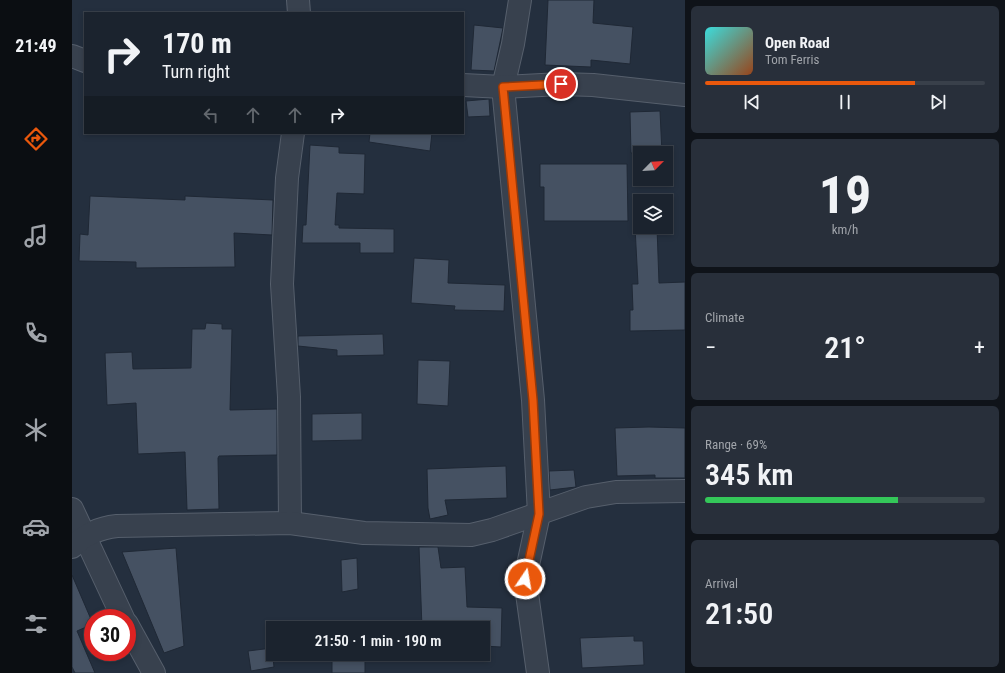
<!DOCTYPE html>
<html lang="en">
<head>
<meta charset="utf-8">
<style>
  :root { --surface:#1b232e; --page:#282f3a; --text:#f1f3f6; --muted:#a0a4aa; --line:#39404a; --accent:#ea580c }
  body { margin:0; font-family:"Roboto Condensed",sans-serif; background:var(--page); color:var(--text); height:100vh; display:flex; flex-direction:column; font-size:15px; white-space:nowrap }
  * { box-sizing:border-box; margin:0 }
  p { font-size:13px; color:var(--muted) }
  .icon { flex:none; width:22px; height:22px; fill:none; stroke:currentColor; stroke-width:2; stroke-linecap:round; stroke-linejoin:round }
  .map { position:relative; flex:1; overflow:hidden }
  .sheet { display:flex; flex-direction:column; gap:6px; padding:6px; background:#0f1319; width:320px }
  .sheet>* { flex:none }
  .guide { position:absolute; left:12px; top:12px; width:380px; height:122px; border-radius:0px; box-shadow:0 2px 6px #0003,0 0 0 1px var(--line); background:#1b232e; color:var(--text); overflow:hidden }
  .needle { width:26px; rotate:66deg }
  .fabs { position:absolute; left:561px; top:146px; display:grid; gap:8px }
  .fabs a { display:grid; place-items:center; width:40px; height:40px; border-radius:0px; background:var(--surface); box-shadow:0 2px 6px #0003,0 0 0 1px var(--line); font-size:20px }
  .speed { position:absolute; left:12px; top:609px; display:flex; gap:8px; font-size:20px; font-weight:700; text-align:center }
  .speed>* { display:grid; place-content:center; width:52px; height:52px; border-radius:50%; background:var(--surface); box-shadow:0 2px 6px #0003,0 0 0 1px var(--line); line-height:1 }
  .speed .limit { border:6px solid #d22; background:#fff; color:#111 }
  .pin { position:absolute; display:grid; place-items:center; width:34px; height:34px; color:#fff; margin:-17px; border:2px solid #fff; border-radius:50%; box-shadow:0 1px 4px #0007 }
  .me { position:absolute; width:44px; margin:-22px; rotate:12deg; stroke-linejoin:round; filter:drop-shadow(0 0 3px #0008) }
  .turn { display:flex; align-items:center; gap:14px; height:84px; padding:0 12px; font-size:18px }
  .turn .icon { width:52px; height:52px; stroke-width:2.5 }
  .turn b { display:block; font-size:28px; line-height:34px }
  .lanes { display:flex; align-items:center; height:38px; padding:0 12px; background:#0003; justify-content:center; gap:20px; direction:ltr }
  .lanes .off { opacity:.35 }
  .big { font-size:30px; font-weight:600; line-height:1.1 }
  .sheet .widget { flex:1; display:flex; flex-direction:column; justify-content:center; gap:6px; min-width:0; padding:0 14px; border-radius:6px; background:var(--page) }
  .sheet .dial { align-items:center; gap:0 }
  .dial b { font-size:52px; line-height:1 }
  .song { display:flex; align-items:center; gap:12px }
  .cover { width:48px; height:48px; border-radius:6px; background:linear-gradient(135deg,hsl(180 70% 55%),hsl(20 70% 35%)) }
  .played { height:4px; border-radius:2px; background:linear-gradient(90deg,var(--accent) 75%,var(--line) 75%) }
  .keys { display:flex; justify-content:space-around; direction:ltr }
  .heat { display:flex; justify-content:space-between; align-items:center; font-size:22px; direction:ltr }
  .charge { height:6px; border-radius:3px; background:linear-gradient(90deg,#34c759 69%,var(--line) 0) }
  .trip { position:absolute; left:194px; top:621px; width:224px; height:40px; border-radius:0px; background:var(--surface); box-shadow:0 2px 6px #0003,0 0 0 1px var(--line); font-weight:600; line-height:40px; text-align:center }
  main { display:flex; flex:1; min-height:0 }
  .tab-bar { display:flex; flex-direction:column; width:72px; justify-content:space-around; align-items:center; background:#0b0e12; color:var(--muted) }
  .tab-bar .icon { width:28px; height:28px }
  .tab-bar .active { color:var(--accent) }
  .tab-bar b { font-size:18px; color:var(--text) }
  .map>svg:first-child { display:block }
  .building { fill:#455162; stroke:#1f2835 }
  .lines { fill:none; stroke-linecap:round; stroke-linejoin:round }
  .minor-casing { stroke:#565f6c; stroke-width:24 }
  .minor { stroke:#38414e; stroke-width:22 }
  .route-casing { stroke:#983908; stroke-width:10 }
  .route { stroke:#ea580c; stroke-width:7 }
</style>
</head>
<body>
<main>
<nav class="tab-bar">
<b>21:49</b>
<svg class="icon active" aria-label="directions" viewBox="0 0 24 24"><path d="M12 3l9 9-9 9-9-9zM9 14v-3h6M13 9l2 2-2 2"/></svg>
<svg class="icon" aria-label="music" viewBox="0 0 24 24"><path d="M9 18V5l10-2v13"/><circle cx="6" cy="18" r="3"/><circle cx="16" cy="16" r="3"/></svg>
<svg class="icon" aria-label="phone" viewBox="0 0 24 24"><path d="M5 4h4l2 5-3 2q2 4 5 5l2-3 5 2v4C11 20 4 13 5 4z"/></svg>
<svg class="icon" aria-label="climate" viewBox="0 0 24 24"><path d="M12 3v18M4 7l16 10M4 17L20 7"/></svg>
<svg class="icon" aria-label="car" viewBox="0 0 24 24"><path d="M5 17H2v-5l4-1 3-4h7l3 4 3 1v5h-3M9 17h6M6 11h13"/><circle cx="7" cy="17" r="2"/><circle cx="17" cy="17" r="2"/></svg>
<svg class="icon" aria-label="filters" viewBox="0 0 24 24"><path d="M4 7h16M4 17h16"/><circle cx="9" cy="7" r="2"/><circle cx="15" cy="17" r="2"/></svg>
</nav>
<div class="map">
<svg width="613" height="673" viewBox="0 0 613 673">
  <rect width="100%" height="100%" fill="#242f3e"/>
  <g class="building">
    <polygon points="476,0 522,0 521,23 561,27 558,64 519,60 519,67 473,65"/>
    <polygon points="402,25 431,28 422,71 399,70"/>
    <polygon points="417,99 418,116 396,117 394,101"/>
    <polygon points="588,111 590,153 559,153 558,112"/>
    <polygon points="298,133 360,133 358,151 297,142"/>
    <polygon points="238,145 267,147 267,153 293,154 292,194 265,193 263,225 267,225 267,228 322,229 322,253 288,253 288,243 230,243 231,225 234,225"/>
    <polygon points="468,164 555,164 556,221 472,221 472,187 468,187"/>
    <polygon points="18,196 113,200 113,196 201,200 200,235 162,233 163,267 64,268 64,262 7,261 8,234 16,235"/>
    <polygon points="563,227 585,227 587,283 613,282 613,330 558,331 558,310 561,310 560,284 566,284"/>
    <polygon points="342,258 377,260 376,283 433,285 432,311 382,310 383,306 339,303"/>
    <polygon points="134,323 150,324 150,329 160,329 158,410 205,409 205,455 147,456 146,458 147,509 115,510 113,452 66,454 64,403 35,405 33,353 60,352 61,369 119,368 120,329 133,329"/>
    <polygon points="311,334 312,355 265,356 265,350 226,346 226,336"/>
    <polygon points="346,360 378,361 376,406 345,404"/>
    <polygon points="290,413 290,440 240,441 240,414"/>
    <polygon points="577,427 613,428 613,478 583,478 583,475 545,476 543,428"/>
    <polygon points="434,466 435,498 373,500 376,515 358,519 356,508 355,469"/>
    <polygon points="502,470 504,487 478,490 477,471"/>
    <polygon points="347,547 366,547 369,568 393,567 395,607 430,608 429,647 411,646 411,628 350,628"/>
    <polygon points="104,548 112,646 92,653 50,552"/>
    <polygon points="285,558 286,589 270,592 269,560"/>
    <polygon points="0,575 21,624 5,631 23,673 3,673 0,667"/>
    <polygon points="562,636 562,641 571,641 572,665 510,668 508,638"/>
    <polygon points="200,648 202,667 179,671 176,651"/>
    <rect x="260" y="654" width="33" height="19"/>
  </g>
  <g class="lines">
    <g class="minor-casing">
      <g id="minor">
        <polyline points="226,0 227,13"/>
        <polyline points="448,0 441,44 431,87 461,400 467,514 453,579 466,673"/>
        <polyline points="0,56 13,61"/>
        <polyline points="391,85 431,87 489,84 521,85 613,95"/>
        <polyline points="0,509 51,618"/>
        <polyline points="218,523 217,397 210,284 215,178 221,133"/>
        <path d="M0,547C14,534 27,528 45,526L218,523L292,533L399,535L420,530L514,497L544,492L613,491"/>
        <polyline points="55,624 82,673"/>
      </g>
    </g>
    <use href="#minor" class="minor"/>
  </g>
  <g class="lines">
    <g class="route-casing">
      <polyline id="route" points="453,579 467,514 461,400 431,87 489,84"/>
    </g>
    <use href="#route" class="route"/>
  </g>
</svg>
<div class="fabs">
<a><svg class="needle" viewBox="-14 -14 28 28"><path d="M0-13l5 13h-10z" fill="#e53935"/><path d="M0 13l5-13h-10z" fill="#a0a4aa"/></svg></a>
<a><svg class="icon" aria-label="layers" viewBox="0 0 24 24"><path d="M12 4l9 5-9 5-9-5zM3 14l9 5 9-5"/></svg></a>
</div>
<div class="speed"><div class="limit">30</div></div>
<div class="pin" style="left:489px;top:84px;background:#d93025"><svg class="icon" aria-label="arrive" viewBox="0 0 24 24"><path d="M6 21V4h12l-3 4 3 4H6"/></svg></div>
<svg class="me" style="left:453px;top:579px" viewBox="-20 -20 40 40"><circle r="17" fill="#ea580c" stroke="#fff" stroke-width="3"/><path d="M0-11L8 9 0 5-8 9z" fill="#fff"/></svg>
<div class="trip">21:50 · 1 min · 190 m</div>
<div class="guide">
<div class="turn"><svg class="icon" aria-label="right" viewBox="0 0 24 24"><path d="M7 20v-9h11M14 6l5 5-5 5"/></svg><div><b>170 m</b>Turn right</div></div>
<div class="lanes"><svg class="icon off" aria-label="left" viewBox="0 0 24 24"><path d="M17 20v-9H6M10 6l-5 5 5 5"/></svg><svg class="icon off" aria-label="ahead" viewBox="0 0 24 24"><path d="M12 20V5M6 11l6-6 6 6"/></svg><svg class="icon off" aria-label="ahead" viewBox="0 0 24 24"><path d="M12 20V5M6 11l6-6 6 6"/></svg><svg class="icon" aria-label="right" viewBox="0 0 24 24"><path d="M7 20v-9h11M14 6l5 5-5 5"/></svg></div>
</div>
</div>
<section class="sheet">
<div class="widget">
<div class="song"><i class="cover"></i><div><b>Open Road</b><p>Tom Ferris</p></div></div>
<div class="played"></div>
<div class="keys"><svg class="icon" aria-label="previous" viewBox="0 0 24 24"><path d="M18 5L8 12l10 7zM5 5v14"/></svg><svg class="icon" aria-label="pause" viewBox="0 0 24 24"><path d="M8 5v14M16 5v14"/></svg><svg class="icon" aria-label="next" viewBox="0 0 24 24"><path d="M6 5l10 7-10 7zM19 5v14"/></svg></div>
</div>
<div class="widget dial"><b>19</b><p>km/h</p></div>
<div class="widget"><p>Climate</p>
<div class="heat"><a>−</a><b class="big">21°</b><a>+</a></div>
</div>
<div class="widget"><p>Range · 69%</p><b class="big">345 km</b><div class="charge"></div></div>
<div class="widget"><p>Arrival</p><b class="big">21:50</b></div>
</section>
</main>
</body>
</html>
